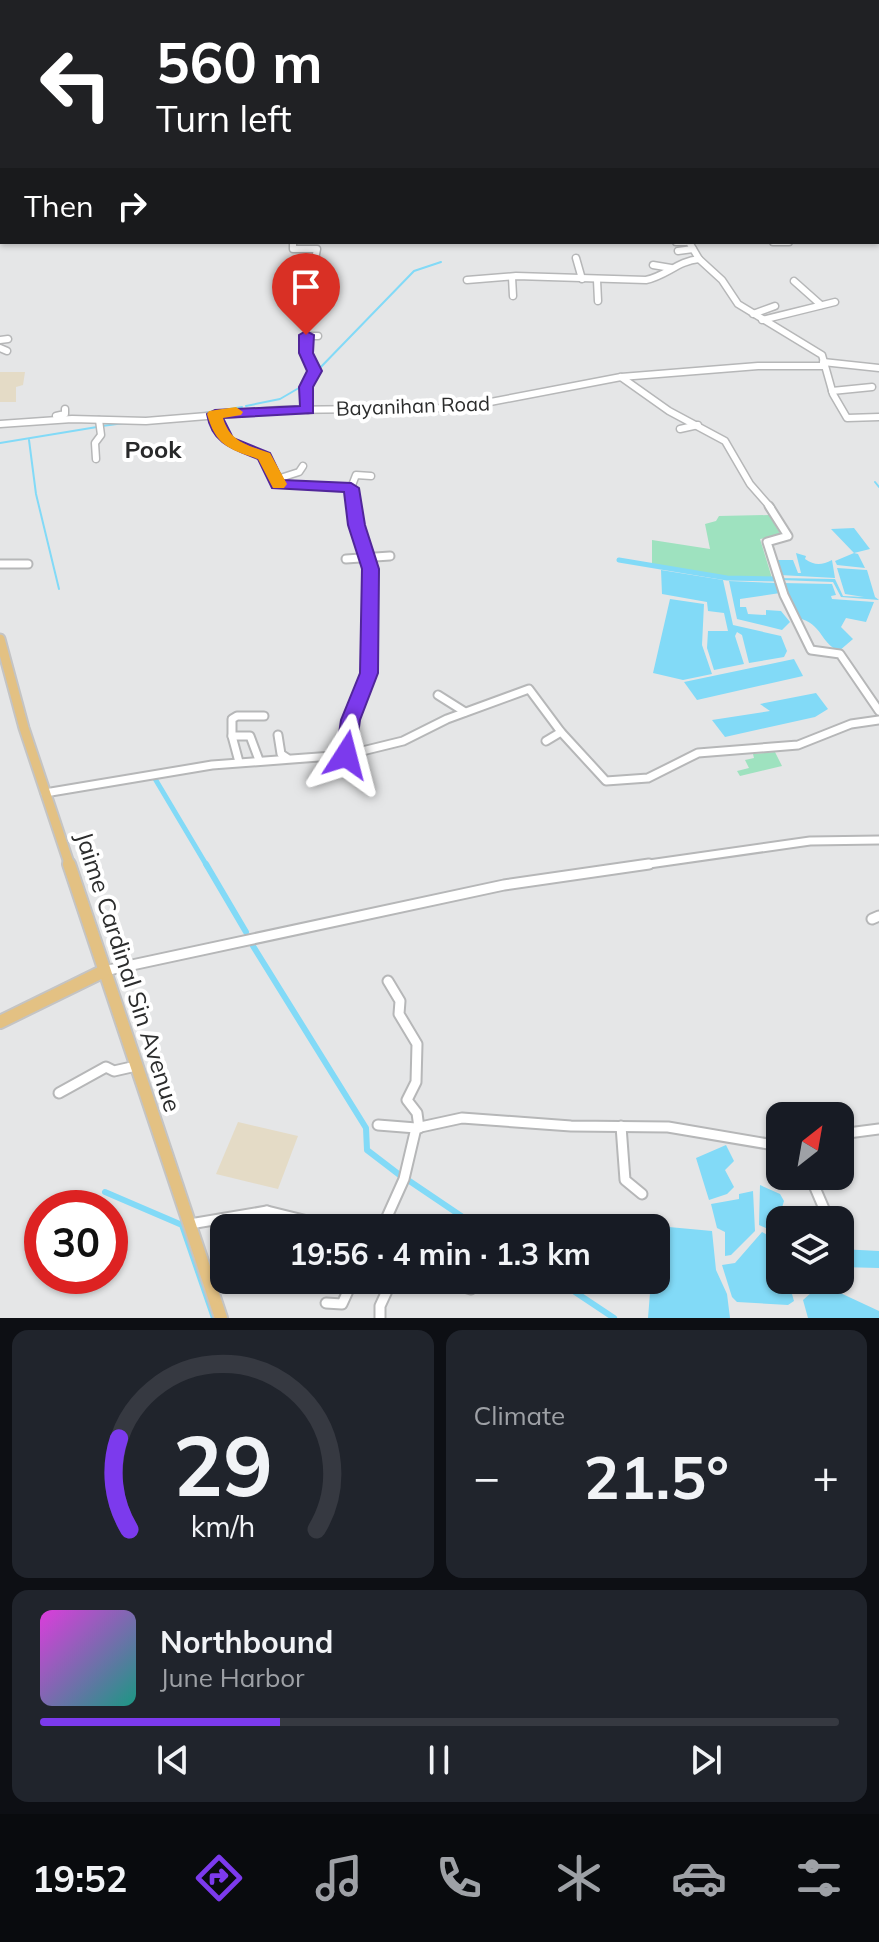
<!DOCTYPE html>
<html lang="en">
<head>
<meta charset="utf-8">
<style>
  :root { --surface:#171b24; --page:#20242c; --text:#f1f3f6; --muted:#9ea1a6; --line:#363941; --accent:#7c3aed }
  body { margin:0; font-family:Mulish,sans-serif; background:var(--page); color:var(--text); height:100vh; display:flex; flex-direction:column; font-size:30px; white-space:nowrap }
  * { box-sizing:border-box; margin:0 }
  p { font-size:26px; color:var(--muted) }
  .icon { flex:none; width:44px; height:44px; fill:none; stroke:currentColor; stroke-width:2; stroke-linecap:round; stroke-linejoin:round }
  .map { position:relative; height:1318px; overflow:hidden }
  .drawer { display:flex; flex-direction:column; gap:12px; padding:12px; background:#0d0f14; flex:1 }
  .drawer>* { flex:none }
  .top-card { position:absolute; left:0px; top:0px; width:880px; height:244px; box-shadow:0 2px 6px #0004; background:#202124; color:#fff; overflow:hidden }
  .needle { width:52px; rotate:31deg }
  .tools { position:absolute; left:766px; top:1102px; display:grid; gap:16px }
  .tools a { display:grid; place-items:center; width:88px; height:88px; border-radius:16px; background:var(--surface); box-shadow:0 2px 6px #0004; font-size:40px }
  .speed { position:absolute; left:24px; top:1190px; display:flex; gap:16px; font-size:40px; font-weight:700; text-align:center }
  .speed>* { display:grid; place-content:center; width:104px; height:104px; border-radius:50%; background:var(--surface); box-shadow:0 2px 6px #0004; line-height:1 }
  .speed .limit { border:12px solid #d22; background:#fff; color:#111 }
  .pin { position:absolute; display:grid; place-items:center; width:68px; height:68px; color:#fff; margin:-82px -34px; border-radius:50% 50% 50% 0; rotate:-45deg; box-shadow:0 0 8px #0007 }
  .pin .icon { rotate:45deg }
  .me { position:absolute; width:88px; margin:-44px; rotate:9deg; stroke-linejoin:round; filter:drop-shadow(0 0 6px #0008) }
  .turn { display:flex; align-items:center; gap:28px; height:168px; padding:0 24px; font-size:36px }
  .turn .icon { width:104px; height:104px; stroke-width:2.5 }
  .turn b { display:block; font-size:56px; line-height:68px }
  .then { display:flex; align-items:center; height:76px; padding:0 24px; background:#0003; gap:16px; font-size:30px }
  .big { font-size:60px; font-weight:700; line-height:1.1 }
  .drawer .card { flex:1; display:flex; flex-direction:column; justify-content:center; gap:12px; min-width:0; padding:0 28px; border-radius:16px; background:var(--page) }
  .drawer .dial { align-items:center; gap:0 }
  .dial svg { height:208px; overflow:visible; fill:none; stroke:var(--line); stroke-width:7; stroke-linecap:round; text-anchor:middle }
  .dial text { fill:var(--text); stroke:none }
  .song { display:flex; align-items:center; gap:24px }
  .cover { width:96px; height:96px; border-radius:12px; background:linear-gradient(135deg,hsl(300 70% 55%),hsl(170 70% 35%)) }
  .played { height:8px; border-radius:4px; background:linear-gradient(90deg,var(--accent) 30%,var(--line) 30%) }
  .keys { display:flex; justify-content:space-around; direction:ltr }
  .heat { display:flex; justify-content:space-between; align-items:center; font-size:44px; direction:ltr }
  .drawer .tiles { flex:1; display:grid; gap:12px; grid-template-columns:1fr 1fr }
  .card:last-child { grid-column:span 2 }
  .trip { position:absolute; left:210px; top:1214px; width:460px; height:80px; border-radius:16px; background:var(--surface); box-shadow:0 2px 6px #0004; font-weight:700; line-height:80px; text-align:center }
  .dock { display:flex; height:128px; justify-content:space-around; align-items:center; background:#090b0e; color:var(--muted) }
  .dock .icon { width:56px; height:56px }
  .dock .active { color:var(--accent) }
  .dock b { font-size:36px; color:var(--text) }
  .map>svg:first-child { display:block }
  .education { fill:#e4dbc6 }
  .green { fill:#9ee2bf }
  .water { fill:#82daf7 }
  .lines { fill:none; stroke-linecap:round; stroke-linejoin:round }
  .stream { stroke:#82daf7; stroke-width:2 }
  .canal-far1 { stroke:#82daf7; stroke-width:5 }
  .canal { stroke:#82daf7; stroke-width:6 }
  .river { stroke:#82daf7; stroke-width:6 }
  .minor-far3-casing { stroke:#b6b7b8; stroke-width:7 }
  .minor-far2-casing { stroke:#b6b7b8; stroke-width:9 }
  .minor-far1-casing { stroke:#b6b7b8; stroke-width:11 }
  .minor-casing { stroke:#b6b7b8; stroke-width:13 }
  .major-far1-casing { stroke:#c4c4c4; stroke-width:13 }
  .major-casing { stroke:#c4c4c4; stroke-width:16 }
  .minor-far3 { stroke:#fff; stroke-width:4 }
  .minor-far2 { stroke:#fff; stroke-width:6 }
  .minor-far1 { stroke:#fff; stroke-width:7 }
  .minor { stroke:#fff; stroke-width:9 }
  .major-far1 { stroke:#e3c183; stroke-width:9 }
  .major { stroke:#e3c183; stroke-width:12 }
  .route { fill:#7c3aed; stroke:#51269a; stroke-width:2 }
  .slow { fill:#f59e0b }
  .labels { text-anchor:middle; stroke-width:8; stroke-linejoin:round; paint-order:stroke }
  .street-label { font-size:20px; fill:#2b2c2c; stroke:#fff }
  .quarter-label { font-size:24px; font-weight:bold; fill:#28292a; stroke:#fff }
  .near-street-label { font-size:24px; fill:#2b2c2c; stroke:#fff }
</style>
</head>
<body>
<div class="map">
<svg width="879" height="1318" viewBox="0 0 879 1318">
  <rect width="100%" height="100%" fill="#e5e6e7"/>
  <g class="education">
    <polygon points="0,372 25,372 23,385 16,387 16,402 0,402"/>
    <polygon points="238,1122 298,1136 278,1189 216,1174"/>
  </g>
  <g class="green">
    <polygon points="769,515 781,535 760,539 772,578 724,576 652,564 652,540 710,549 705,524 716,521 719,516"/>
    <polygon points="775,752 782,766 740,776 737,771 749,768 745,760 754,758 753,754"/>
  </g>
  <g class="water">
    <polygon points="854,528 870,549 854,553 858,554 865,568 837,565 835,561 854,553 831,529"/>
    <path d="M796,553L806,556L805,559C815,566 822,565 832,560L835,578L780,575L776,560H793L798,573H801Z"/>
    <polygon points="837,568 867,570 875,597 879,600 841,597 833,582 780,580 779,578 835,579 843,596 864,597 845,594"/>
    <polygon points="661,570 723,580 733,625 781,636 787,651 784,657 749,663 742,635 737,632 735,636 744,664 714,670 707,648 708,631 728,631 724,613 708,611 707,602 662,594"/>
    <polygon points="729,581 777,583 780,593 740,599 740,607 746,607 748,614 766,615 766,610 781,611 790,622 782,630 737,619"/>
    <path d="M782,583L832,584L836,595L831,596L832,599L874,602L866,622L846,618L841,627L853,639L839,651C820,643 823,624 798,618Z"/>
    <polygon points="670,599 704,604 702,645 712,674 683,680 653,673"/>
    <polygon points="794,659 803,676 697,700 684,682"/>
    <polygon points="816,693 828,709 815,717 725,737 712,720 770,711 760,704"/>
    <polygon points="726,1145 734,1161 725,1170 734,1187 727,1194 709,1200 696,1158"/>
    <polygon points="760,1185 780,1194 784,1201 777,1224 779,1234 759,1225"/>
    <polygon points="753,1191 755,1231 731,1255 725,1256 725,1232 717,1228 711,1204 739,1199 739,1194"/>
    <polygon points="658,1226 712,1231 716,1270 727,1294 730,1318 648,1318 651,1280 656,1280"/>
    <polygon points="762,1232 775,1239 780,1252 780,1280 788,1280 794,1301 788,1305 737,1302 732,1297 722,1265 735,1263"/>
    <polygon points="840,1249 879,1251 879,1268 840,1267"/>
    <polygon points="821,1284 879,1311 879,1318 808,1318 803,1300"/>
  </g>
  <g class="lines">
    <g class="stream">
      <polyline points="316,372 414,271 441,262"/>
      <polyline points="246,406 280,399 304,385"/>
      <polyline points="198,414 242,407"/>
      <polyline points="102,426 124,423"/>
      <polyline points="29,440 36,494 59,589"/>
      <polyline points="0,443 97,427"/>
      <polyline points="875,482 879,487"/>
    </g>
    <g class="canal-far1">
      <polyline points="619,560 727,578 781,579"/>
      <polyline points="154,777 207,866"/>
    </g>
    <g class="canal">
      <polyline points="206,864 246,932"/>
      <polyline points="253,946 366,1128 367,1150 401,1176"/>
      <polyline points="405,1178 479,1228"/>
      <polyline points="105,1192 182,1225 214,1318"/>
      <polyline points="557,1280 614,1318"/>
    </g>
    <polyline class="river" points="511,0 519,2"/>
    <g class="minor-far3-casing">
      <g id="minor-far3">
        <polyline points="857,0 862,2"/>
        <polyline points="535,2 540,0"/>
        <polyline points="734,2 739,0"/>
        <polyline points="770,2 773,0"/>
        <polyline points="794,2 797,0"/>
        <polyline points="818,2 821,0"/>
        <polyline points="844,2 847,0"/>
      </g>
    </g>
    <g class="minor-far2-casing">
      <g id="minor-far2">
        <polyline points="293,242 293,249 317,249 314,265"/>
        <polyline points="676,242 686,242"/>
        <polyline points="689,242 699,259 722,280 738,304 822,355 833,394 847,418 879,417"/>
        <polyline points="773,242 789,242"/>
        <polyline points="678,251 693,249"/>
        <polyline points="576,258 582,279"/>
        <polyline points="653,265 671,268"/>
        <polyline points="512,277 513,296"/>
        <path d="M467,280L516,276L646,280C666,276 678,261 699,259"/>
        <polyline points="597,280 598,301"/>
        <polyline points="794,281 821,305"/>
        <polyline points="753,314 775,306"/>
        <polyline points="762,320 835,302"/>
        <polyline points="0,340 8,339"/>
        <polyline points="0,348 7,351"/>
        <polyline points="823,362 879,368"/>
        <polyline points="621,377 669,411 725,441 750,484 771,508"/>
        <polyline points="832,391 872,387"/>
        <polyline points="308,410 306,387 315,371 306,353 305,336 318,336"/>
        <polyline points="215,414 226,439 264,456 278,484 351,488 354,508"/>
        <polyline points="56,416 65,414 65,409"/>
        <polyline points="0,424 72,419 146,421 279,410 459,408 621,377 758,366 824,366"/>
        <polyline points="680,429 698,425"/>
        <polyline points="96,459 95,443 101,435 99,420"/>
        <polyline points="274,480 299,472 303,466"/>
        <polyline points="351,488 356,475 371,476"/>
      </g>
    </g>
    <g class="minor-far1-casing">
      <g id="minor-far1">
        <polyline points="769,506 788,536 767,542 784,595 811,650 840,654 879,711"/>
        <polyline points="346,559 390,556"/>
        <polyline points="0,564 28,564"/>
        <polyline points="438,695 465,712"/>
        <polyline points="278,735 281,754 287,758"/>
        <polyline points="232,736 250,736 259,760"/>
        <polyline points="546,741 561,732"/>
        <polyline points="346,755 350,720 369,673 371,569 356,525 353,506"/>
        <polyline points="239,762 232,736 232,719 237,716 264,716"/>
        <polyline points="45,793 212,765 346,755 403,741 447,719 529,689 561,732 606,781 648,778 698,753 798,745 851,724 879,720"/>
        <polyline points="635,866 810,841 879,840"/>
      </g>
    </g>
    <g class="minor-casing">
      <g id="minor">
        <polyline points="872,919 879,916"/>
        <polyline points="104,971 504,885 649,864"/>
        <polyline points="388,981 400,1001 399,1014 417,1044 416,1082 407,1100 417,1113 419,1128"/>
        <polyline points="59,1093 106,1067 114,1071 136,1066"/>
        <polyline points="378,1125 416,1128"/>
        <polyline points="621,1126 625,1180 642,1194"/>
        <polyline points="840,1139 848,1133 879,1129"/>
        <polyline points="810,1176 825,1211"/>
        <polyline points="190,1224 267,1211 336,1228"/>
        <polyline points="262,1228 267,1211"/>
        <polyline points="382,1228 404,1179 416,1128 462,1118 571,1126 668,1127 780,1146"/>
        <polyline points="442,1280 471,1289"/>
        <polyline points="326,1303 342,1304 353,1280"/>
        <polyline points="380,1318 380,1306 392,1280"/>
      </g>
    </g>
    <g class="major-far1-casing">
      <polyline id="major-far1" points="0,639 24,728 70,866"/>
    </g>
    <g class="major-casing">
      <g id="major">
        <polyline points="69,864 221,1318"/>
        <polyline points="0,1022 104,971"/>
      </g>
    </g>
    <use href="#minor-far3" class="minor-far3"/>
    <use href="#minor-far2" class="minor-far2"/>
    <use href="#minor-far1" class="minor-far1"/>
    <use href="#minor" class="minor"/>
    <use href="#major-far1" class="major-far1"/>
    <use href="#major" class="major"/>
  </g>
  <path class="route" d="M306,331L314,335L313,353L322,371L313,387V413L223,418L233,438L270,453L283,480L351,483L359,488L365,525L379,569L378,673L360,720L355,755L346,762L336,755L341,720L360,673L362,569L348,525L344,492L272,488L258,459C233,449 212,444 207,414L215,410L300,406L299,387L307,371L299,353V335Z"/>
  <path class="slow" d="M236,407L243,412L241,415L223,418C230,442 247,445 270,453L287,484L284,488H273L258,459C229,449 216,446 207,414L209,411Z"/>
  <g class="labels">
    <g class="street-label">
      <text transform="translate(413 406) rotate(-2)" y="7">Bayanihan Road</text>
    </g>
    <g class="quarter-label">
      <text x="153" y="458">Pook</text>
    </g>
    <g class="near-street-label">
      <text transform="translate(128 972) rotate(72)" y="8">Jaime Cardinal Sin Avenue</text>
    </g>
  </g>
</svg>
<div class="tools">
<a><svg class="needle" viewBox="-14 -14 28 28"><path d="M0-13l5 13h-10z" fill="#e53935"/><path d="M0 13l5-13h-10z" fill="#9ea1a6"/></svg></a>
<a><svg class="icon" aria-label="layers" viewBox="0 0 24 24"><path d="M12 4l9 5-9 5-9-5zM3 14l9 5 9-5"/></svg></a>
</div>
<div class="speed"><div class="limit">30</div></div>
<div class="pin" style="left:306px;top:335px;background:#d93025"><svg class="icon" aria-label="arrive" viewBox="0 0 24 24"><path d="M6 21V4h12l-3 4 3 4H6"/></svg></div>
<svg class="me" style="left:346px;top:755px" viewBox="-20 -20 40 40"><path d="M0-17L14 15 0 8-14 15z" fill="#7c3aed" stroke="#fff" stroke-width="4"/></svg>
<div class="trip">19:56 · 4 min · 1.3 km</div>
<div class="top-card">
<div class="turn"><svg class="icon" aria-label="left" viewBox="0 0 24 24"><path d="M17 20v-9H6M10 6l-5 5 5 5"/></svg><div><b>560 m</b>Turn left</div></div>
<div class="then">Then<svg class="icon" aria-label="right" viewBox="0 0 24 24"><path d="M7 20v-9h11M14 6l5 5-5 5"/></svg></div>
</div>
</div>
<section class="drawer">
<div class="tiles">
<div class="card dial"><svg viewBox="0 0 100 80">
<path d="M14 69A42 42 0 1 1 86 69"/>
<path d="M14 69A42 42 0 0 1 10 34" stroke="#7c3aed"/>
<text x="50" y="56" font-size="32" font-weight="700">29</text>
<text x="50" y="72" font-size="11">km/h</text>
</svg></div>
<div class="card"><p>Climate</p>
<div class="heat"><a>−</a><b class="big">21.5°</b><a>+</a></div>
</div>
<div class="card">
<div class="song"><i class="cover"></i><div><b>Northbound</b><p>June Harbor</p></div></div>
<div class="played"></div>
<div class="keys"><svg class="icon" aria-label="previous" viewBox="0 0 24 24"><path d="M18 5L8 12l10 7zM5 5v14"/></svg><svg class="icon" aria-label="pause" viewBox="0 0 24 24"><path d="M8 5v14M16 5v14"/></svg><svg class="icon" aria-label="next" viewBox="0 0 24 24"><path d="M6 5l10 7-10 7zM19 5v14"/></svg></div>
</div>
</div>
</section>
<nav class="dock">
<b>19:52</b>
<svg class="icon active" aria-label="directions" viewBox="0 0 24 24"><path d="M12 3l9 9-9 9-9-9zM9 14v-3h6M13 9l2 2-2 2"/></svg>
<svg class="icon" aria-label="music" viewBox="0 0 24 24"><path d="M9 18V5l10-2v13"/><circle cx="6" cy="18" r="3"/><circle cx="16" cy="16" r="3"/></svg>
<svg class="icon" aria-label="phone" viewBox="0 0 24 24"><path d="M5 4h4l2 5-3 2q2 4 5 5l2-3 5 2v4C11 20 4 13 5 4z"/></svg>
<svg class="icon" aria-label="climate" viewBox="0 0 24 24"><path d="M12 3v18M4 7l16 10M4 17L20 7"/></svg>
<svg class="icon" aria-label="car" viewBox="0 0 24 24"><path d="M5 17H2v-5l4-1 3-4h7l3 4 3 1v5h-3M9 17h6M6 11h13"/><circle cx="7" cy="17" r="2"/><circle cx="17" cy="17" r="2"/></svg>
<svg class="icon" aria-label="filters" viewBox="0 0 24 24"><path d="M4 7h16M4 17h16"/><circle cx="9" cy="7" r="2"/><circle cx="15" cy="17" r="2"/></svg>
</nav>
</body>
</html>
